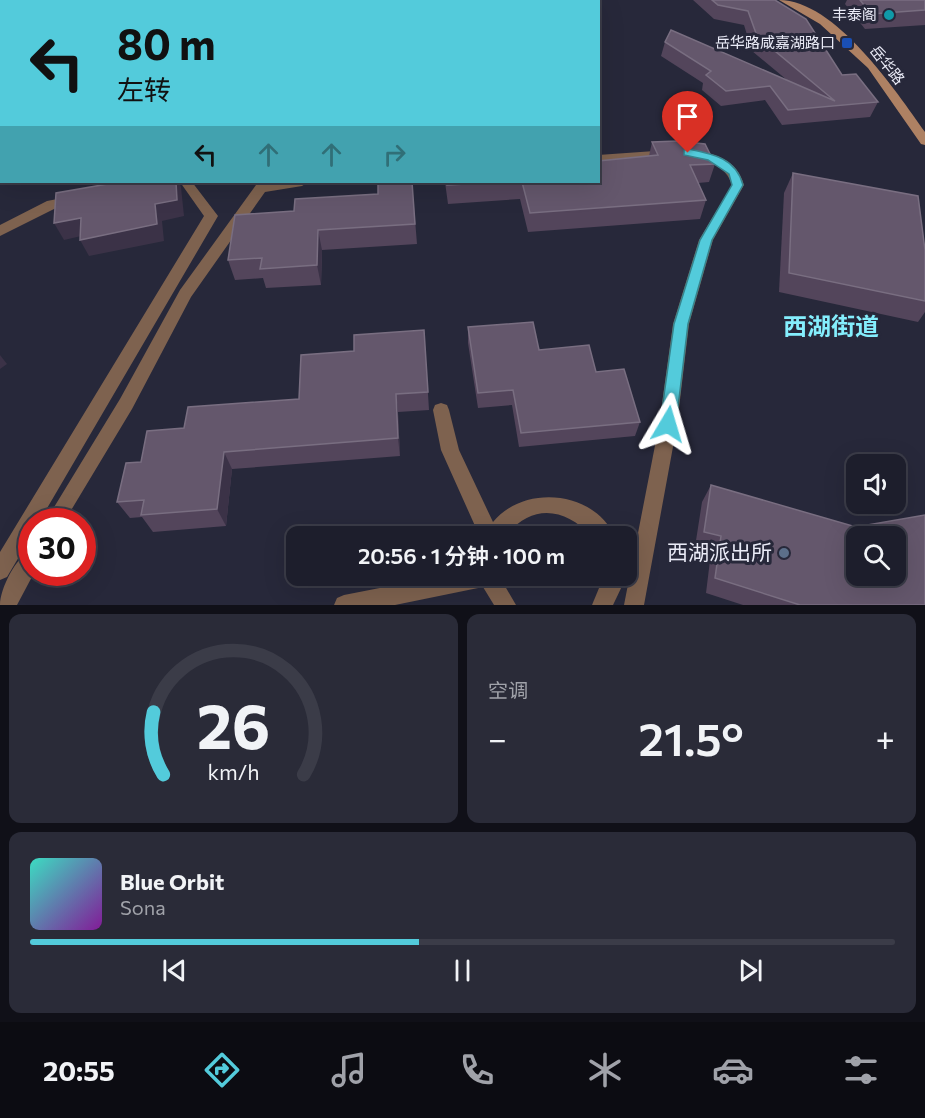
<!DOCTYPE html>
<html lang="zh">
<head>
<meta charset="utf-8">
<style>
  :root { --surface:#1d1e2c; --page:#2a2b38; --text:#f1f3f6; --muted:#a0a2a9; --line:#3b3c48; --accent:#53cbdb }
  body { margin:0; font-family:Commissioner,"Noto Sans SC",sans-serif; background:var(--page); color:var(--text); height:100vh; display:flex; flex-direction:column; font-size:22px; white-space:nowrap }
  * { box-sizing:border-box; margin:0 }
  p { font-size:20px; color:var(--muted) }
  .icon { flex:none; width:33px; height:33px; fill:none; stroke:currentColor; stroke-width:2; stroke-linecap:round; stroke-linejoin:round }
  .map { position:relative; height:605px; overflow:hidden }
  .panel { display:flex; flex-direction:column; gap:9px; padding:9px; background:#101018; flex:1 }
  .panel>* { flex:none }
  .guide { position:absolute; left:0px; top:0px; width:600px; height:183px; box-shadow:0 6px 24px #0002,0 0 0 2px var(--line); background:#53cbdb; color:#111; overflow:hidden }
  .tools { position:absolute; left:846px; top:454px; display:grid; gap:12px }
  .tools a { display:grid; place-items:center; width:60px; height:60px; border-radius:12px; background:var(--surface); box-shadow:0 6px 24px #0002,0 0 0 2px var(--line); font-size:30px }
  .speed { position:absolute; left:18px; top:508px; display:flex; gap:12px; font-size:30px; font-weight:700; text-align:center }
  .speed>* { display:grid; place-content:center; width:78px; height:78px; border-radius:50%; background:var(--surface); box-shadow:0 6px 24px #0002,0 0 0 2px var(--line); line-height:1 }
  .speed .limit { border:9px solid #d22; background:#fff; color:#111 }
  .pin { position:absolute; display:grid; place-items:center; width:51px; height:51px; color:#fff; margin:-62px -26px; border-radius:50% 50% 50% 0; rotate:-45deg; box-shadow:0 0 6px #0007 }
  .pin .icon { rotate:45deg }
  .me { position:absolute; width:66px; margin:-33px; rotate:7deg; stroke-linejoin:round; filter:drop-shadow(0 0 4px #0008) }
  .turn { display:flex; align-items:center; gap:21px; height:126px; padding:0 18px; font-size:27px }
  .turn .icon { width:78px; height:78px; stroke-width:2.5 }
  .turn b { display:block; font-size:42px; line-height:51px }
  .lanes { display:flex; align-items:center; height:57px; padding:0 18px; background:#0003; justify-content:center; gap:30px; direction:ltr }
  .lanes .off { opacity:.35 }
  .big { font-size:45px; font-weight:600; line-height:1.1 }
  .panel .tile { flex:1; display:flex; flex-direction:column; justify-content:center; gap:9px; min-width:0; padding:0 21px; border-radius:12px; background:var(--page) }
  .panel .dial { align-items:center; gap:0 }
  .dial svg { height:156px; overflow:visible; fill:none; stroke:var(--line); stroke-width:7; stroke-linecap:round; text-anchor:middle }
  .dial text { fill:var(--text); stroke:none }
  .song { display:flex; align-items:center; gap:18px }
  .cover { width:72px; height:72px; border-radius:9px; background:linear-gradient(135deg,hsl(170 70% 55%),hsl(290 70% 35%)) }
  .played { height:6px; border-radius:3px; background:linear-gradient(90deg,var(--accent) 45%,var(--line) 45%) }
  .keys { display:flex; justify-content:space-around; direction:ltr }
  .heat { display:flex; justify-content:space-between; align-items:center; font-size:33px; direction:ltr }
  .panel .tiles { flex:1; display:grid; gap:9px; grid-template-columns:1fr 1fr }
  .tile:last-child { grid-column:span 2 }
  .trip { position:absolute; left:286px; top:526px; width:351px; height:60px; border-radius:12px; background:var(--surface); box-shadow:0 6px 24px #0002,0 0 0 2px var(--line); font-weight:600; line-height:60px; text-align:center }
  .dock { display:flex; height:96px; justify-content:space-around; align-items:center; background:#0c0c12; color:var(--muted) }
  .dock .icon { width:42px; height:42px }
  .dock .selected { color:var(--accent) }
  .dock b { font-size:27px; color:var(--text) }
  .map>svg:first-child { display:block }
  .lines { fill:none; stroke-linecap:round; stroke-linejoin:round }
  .street { fill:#7e624f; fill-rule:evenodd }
  .secondary { fill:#ae8163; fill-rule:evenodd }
  .wall { fill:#53455b }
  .shaded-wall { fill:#3b3247 }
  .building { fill:#64576c; stroke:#796e81; stroke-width:1.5; fill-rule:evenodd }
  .route { fill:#53cbdb; stroke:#36848e; stroke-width:1.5 }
  .culture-dot { fill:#0f9aa8; stroke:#27283a; stroke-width:2 }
  .transit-dot { fill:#1a4fb4; stroke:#27283a; stroke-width:2 }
  .service-dot { fill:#5c6f8a; stroke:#27283a; stroke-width:2 }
  .labels { text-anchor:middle; stroke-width:6; stroke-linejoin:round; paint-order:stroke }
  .far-poi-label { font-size:15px; fill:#eaebf7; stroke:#27283a; text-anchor:end }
  .far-street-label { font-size:15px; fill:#eaebf7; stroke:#27283a }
  .near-poi-label { font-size:21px; fill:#eaebf7; stroke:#27283a; text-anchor:end }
  .district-label { font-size:24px; font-weight:bold; fill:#84eefd; stroke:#27283a }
</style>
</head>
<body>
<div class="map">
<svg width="925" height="605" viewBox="0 0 925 605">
  <rect width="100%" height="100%" fill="#27283a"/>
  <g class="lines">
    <g class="street">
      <polygon points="113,0 124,0 111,2"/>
      <polygon points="0,57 2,57 0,64"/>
      <polygon points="669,150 675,154 673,157 598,163 598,155"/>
      <path d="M693,150C717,154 737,160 744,185L713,240L689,324L677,425L644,605H624L659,425L673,324L699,240L732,185C726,165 707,161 689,157L687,154Z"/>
      <polygon points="180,182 192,182 218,216 39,522 32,522 32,535 7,577 0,580 0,552 204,216"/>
      <polygon points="277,182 308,182 302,186 265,192 191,297 132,409 64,522 45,522 120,399 180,290 256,185"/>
      <polygon points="73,196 78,197 80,200 78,203 56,208 0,236 0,225 47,201"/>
      <path d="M441,403L447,405L449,410L459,450L493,522C524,484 594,490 615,537H592C565,507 531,503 505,537H480L441,450L433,410L435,405Z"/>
      <path d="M32,550V573H34L17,605H0C0,589 16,556 32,550Z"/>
      <polygon points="441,576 501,576 502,581 516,605 494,605 483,587 395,605 334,605 337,598 344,595"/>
      <polygon points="604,576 624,576 624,582 613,605 592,605"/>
    </g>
    <path class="secondary" d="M779,0C835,0 896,91 925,132V145L921,144L868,68L820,24Z"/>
  </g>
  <g class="wall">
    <polygon points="165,0 361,0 361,2 163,2"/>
    <polygon points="693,0 775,0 842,75 878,102 870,117 782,125 765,100 721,106 702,90 703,83 661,56 665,42 787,80 752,51 744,25 714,19"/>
    <polygon points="847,0 925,0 925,25 865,29 845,4"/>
    <polygon points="652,142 715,164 709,182 698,183 706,200 700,219 528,232 520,199 448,204 445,182 598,182 621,159 649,156"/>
    <polygon points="793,173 925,250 925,312 918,322 779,292 784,193"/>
    <polygon points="412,182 417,244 322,250 321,285 266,288 263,278 235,280 228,260 294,211 378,194"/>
    <polygon points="468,327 596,372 640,422 635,436 519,447 512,405 478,408 468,343"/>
    <polygon points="424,330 429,410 398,412 400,456 232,469 226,526 153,532 142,517 130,518 117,502 141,462 184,428 299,399 354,351"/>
    <polygon points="711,485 925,605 743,605 706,593 711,552 695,547 702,502"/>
  </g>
  <g class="shaded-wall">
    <polygon points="176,182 179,182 181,187 184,216 162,221 164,241 89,256 80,240 155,204"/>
    <polygon points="81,218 90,234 64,240 54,223"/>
    <polygon points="318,230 322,250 321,285 317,265"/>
    <polygon points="0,355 7,364 0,369"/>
    <polygon points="396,394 398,412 400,456 398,438"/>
    <polygon points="224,452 232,469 226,526 217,509"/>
  </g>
  <g class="building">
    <polygon points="165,0 266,0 266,2 163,2"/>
    <polygon points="712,0 775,0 806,19 842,75 856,74 878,102 788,110 770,86 726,91 706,75 711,71 665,42 671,30 835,101 757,36 748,11 718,5"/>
    <polygon points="860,0 925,0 925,10 871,14"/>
    <polygon points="678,141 705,144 715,164 690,165 706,200 530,213 522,182 598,182 598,161 658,155 652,142"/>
    <polygon points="793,173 918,196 925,250 925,301 789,273"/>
    <polygon points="119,182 176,182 177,200 155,204 157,224 80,240 81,218 54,223 56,193"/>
    <polygon points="378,182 412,182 415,224 318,230 317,265 260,269 262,258 228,260 235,215 294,211 295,199 378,194"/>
    <polygon points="447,182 507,182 447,185"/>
    <polygon points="533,322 539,350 589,345 596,372 624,369 640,422 521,433 513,390 478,393 468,327"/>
    <polygon points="424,330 428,392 396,394 398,438 224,452 217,509 141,515 144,500 117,502 126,463 141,462 147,431 184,428 188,407 299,399 301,355 354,351 354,335"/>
    <path d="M711,485L856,527L925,515V605H800L715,578L721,536L704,532ZM856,537H896V576H856Z"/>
  </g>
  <path class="route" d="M688,149C713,154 736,158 743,185L712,240L688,324L676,424L673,429H662L660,424L674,324L700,240L732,185L729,174L708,160L684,155V150Z"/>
  <circle class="culture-dot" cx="889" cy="15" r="6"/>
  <rect class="transit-dot" x="841" y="37" width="12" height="12" rx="3"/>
  <circle class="service-dot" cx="784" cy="553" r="6"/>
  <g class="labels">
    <g class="far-poi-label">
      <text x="877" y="20">丰泰阁</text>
      <text x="835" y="48">岳华路咸嘉湖路口</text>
    </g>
    <g class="far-street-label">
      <text transform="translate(887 65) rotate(51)" y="5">岳华路</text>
    </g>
    <g class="near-poi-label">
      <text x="772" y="560">西湖派出所</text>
    </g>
    <g class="district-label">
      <text x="831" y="335">西湖街道</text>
    </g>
  </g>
</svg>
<div class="tools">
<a><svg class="icon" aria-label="sound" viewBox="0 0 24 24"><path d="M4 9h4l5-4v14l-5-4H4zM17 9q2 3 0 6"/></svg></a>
<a><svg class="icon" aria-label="search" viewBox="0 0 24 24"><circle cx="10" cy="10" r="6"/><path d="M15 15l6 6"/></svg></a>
</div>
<div class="speed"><div class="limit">30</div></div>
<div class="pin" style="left:688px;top:153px;background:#d93025"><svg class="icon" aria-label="arrive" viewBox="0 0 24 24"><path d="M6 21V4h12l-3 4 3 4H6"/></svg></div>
<svg class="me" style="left:668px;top:424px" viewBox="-20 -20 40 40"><path d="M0-17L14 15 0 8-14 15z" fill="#53cbdb" stroke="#fff" stroke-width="4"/></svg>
<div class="trip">20:56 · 1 分钟 · 100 m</div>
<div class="guide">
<div class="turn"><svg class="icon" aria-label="left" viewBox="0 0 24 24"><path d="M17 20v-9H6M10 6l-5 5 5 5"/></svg><div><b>80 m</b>左转</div></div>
<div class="lanes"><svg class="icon" aria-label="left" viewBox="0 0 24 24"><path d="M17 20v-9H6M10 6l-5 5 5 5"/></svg><svg class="icon off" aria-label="ahead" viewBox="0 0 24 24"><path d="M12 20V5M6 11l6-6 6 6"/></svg><svg class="icon off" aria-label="ahead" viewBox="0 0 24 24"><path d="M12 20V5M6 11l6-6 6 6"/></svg><svg class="icon off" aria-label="right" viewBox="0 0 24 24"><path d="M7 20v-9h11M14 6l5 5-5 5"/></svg></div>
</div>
</div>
<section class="panel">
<div class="tiles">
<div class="tile dial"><svg viewBox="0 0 100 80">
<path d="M14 69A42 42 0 1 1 86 69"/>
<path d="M14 69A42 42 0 0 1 9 37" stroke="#53cbdb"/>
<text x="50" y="56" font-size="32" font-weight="700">26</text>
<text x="50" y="72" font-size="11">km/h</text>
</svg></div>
<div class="tile"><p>空调</p>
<div class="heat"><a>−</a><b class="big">21.5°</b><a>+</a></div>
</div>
<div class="tile">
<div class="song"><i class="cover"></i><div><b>Blue Orbit</b><p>Sona</p></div></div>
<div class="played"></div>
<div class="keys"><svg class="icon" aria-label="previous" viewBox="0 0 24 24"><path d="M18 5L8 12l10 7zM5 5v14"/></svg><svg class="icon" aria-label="pause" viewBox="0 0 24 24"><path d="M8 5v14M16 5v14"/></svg><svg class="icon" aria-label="next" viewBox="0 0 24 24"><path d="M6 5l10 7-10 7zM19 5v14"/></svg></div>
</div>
</div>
</section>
<nav class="dock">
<b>20:55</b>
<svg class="icon selected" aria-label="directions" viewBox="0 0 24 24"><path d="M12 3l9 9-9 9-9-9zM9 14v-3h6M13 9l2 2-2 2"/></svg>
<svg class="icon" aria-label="music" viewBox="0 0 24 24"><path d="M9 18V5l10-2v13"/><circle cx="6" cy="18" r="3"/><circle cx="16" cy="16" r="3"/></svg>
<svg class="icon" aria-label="phone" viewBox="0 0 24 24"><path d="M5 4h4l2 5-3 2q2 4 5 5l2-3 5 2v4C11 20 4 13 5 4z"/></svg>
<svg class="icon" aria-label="climate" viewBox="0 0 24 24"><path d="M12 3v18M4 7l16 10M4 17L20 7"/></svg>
<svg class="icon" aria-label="car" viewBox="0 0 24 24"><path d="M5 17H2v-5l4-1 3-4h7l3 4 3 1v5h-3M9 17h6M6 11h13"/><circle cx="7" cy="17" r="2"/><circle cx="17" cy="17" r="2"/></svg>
<svg class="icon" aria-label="filters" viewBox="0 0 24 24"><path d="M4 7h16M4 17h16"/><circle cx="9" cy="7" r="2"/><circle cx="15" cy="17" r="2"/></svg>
</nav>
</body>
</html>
